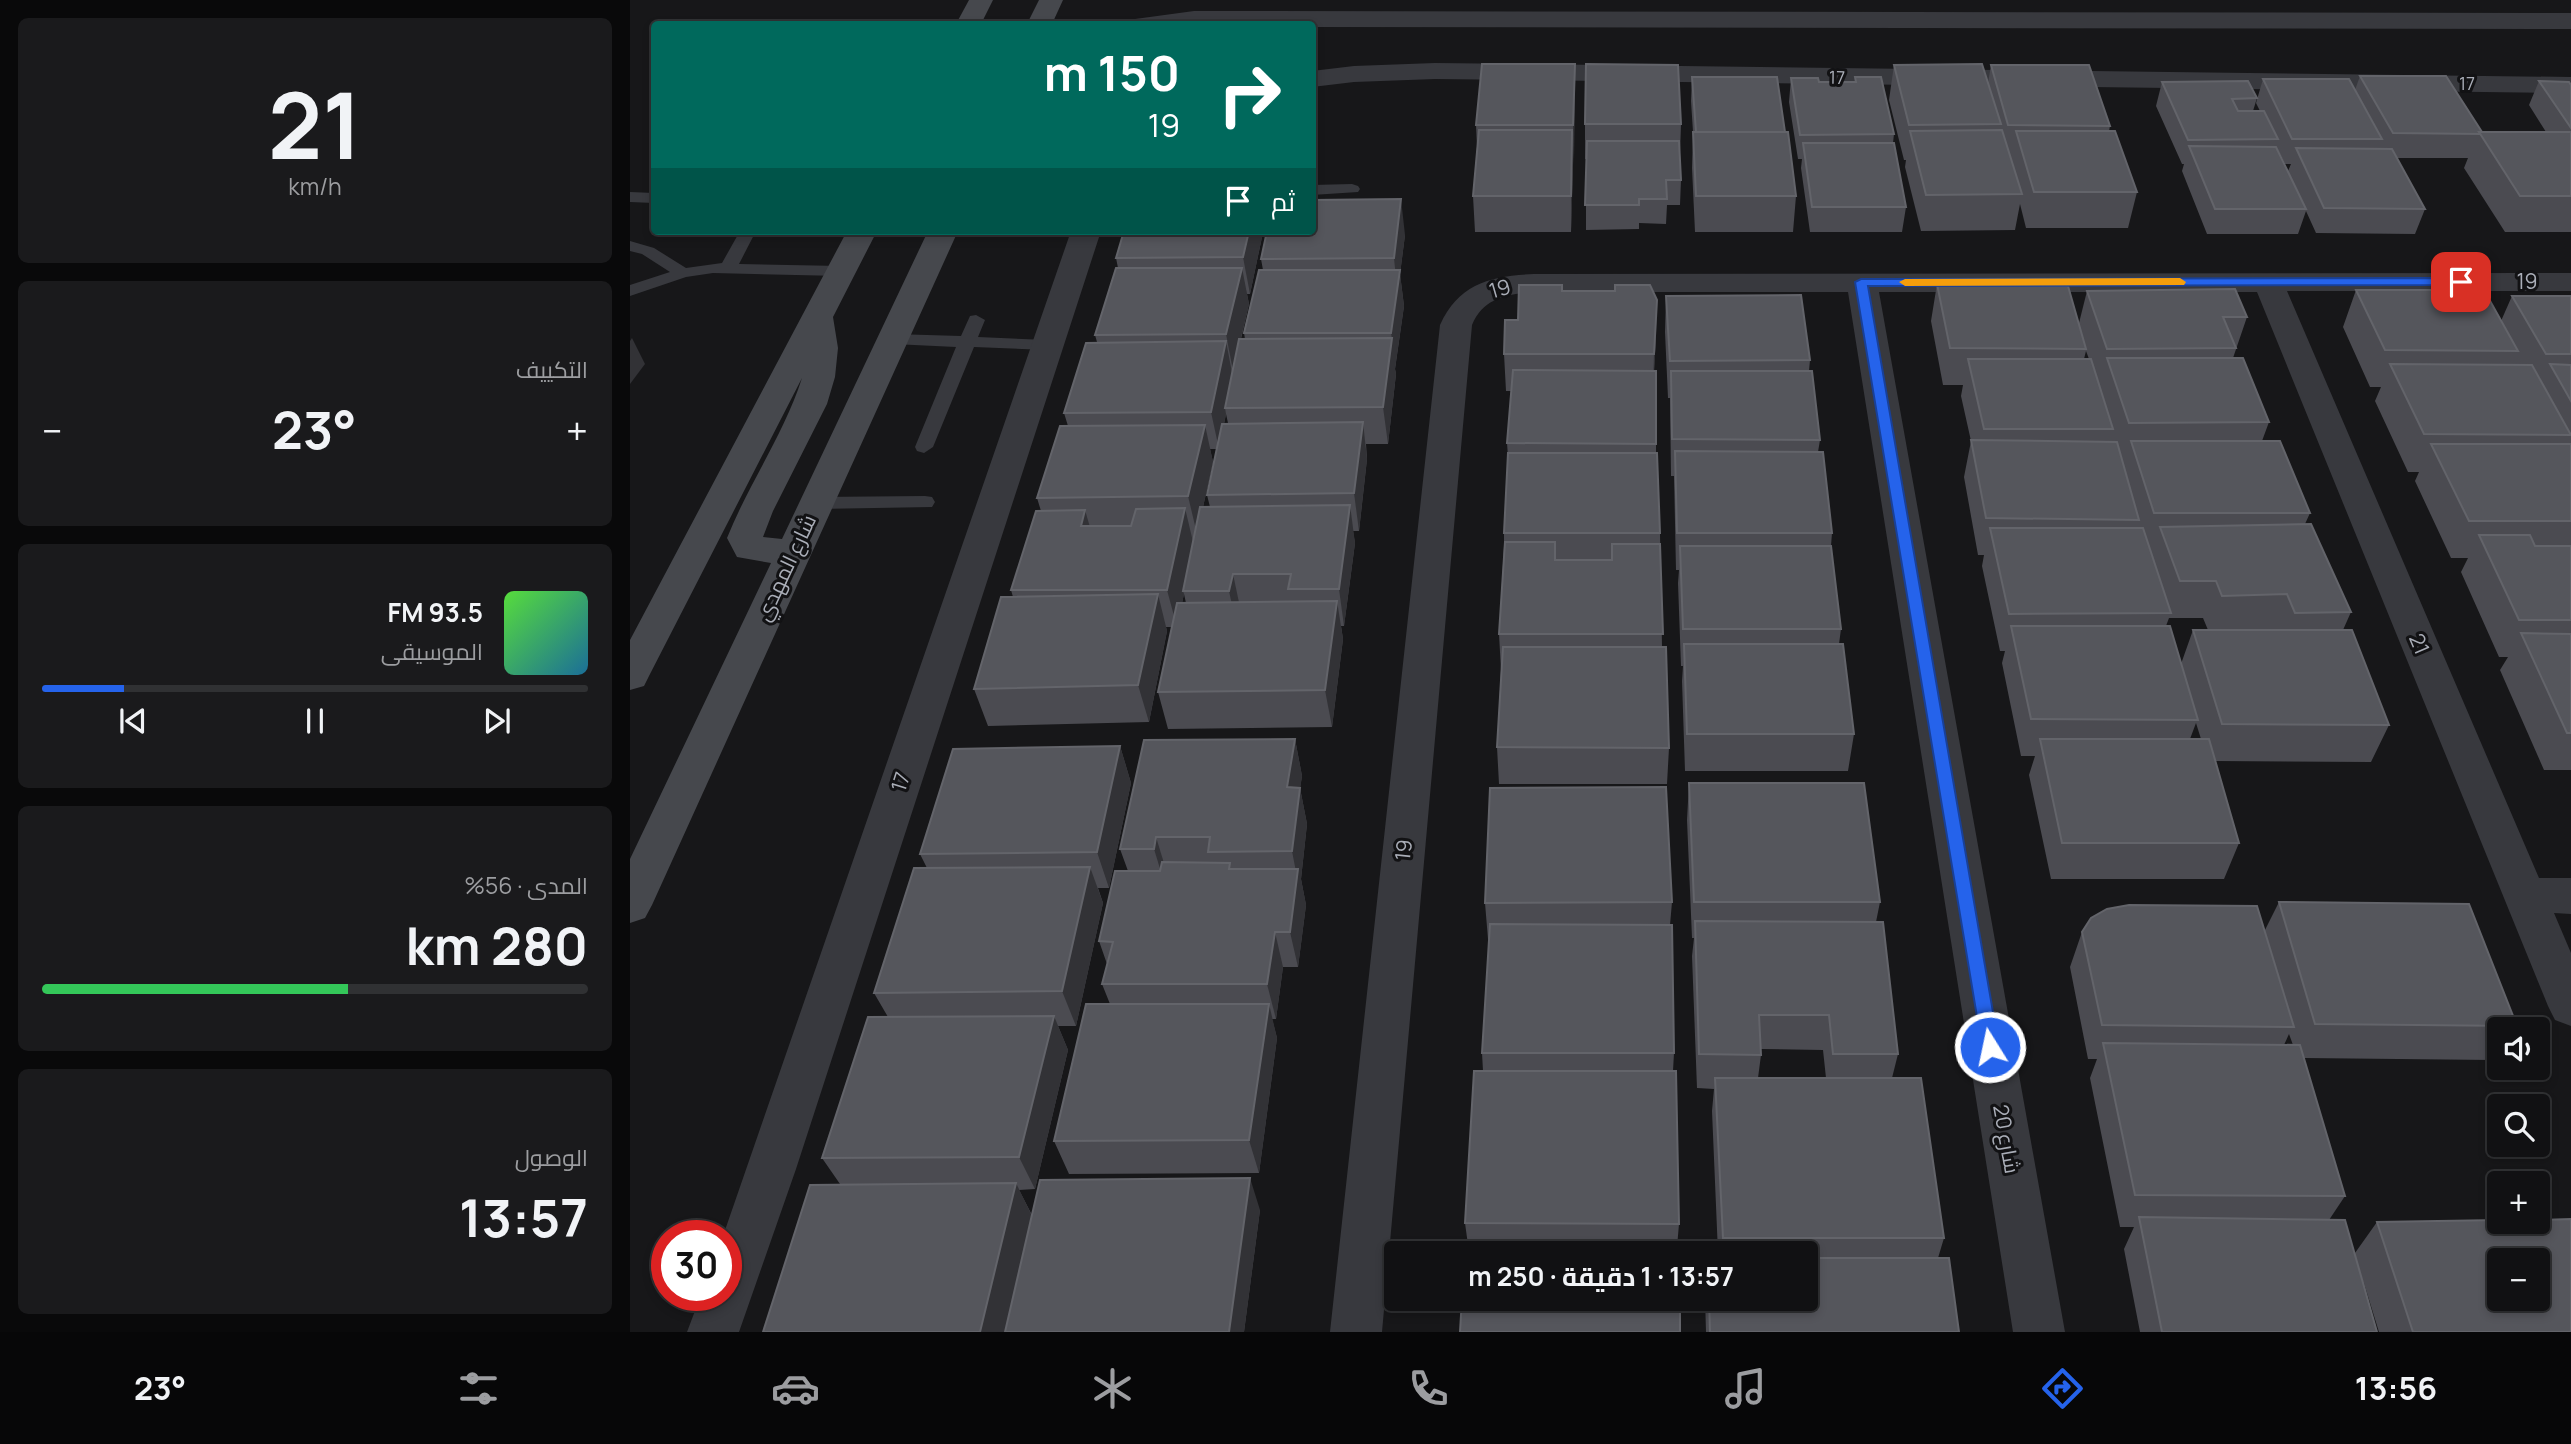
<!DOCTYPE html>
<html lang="ar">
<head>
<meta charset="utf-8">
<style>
  :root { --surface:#111113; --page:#1a1a1c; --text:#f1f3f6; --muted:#9c9da0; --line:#303133; --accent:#2563eb }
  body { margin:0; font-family:Manrope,Cairo,sans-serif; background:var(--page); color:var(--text); direction:rtl; height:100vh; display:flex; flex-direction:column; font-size:26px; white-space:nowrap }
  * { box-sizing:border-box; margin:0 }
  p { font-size:23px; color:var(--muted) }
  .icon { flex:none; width:38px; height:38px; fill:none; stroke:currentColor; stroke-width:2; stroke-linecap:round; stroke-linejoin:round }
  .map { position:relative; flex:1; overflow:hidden; direction:ltr }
  .sheet { display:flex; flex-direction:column; gap:18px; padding:18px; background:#09090a; width:630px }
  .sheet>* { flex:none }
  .top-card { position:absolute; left:21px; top:21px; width:665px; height:214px; border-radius:7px; box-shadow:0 4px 10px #0003,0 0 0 2px var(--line); direction:rtl; background:#00695c; color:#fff; overflow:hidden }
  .buttons { position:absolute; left:1857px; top:1017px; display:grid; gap:14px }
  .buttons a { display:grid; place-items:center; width:63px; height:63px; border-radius:7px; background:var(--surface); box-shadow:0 4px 10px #0003,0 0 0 2px var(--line); font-size:35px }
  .speed { position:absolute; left:21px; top:1220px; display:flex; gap:14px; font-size:35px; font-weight:700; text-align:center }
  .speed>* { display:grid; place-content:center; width:91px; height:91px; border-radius:50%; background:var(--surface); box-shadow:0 4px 10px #0003,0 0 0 2px var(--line); line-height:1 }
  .speed .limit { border:10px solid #d22; background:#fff; color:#111 }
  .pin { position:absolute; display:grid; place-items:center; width:60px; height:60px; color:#fff; margin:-30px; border-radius:14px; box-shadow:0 4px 10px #0006 }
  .me { position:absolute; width:77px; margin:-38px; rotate:350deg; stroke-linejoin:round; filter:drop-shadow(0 0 5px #0008) }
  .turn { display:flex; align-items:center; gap:24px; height:147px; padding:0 21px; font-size:32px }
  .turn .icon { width:91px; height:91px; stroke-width:2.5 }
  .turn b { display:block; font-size:49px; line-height:60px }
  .then { display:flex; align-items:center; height:66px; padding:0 21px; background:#0003; gap:14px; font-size:26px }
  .big { font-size:52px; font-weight:700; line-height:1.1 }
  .sheet .tile { flex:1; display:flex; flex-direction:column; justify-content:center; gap:10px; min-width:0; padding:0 24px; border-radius:10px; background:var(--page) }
  .sheet .dial { align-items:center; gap:0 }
  .dial b { font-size:91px; line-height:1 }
  .song { display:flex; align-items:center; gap:21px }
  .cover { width:84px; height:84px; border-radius:10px; background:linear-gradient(135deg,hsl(110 70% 55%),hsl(200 70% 35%)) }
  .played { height:7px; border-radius:4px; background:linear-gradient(90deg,var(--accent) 15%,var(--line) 15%) }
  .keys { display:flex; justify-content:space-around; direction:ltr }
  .heat { display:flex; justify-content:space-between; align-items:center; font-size:38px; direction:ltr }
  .charge { height:10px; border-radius:5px; background:linear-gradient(90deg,#34c759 56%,var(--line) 0) }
  .trip { position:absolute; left:754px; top:1241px; width:434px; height:70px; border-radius:7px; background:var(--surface); box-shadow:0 4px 10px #0003,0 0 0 2px var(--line); font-weight:700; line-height:70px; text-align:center; direction:rtl }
  .tab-bar { display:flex; height:112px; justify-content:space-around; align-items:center; background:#070708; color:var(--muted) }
  .tab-bar .icon { width:49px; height:49px }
  .tab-bar .on { color:var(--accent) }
  .tab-bar b { font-size:32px; color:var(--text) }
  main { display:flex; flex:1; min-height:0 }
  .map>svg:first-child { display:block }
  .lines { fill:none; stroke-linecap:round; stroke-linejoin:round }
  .service { fill:#38393e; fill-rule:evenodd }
  .minor { fill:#38393e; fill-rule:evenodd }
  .tertiary { fill:#38393e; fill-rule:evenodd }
  .secondary { fill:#46484d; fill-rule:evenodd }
  .wall { fill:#4b4b51; fill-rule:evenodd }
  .shaded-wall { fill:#323236 }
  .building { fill:#55565c; stroke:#63646a; stroke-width:2; fill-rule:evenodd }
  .route { fill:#2563eb; stroke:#184099; stroke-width:2 }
  .slow { fill:#f59e0b }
  .labels { text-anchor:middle; stroke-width:6; stroke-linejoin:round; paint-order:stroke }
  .far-street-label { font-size:18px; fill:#aaaeb8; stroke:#121214 }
  .street-label { font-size:21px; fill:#aaaeb8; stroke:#121214 }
</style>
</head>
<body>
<main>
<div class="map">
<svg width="1941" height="1332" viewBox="0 0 1941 1332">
  <rect width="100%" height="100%" fill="#171719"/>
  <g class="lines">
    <g class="service">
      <polygon points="722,184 728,186 730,189 728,192 682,195 682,185"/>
      <polygon points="0,192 24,193 24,203 0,202"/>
      <polygon points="110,231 126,231 109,264 211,266 219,271 211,276 83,273 56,277 0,296 0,285 40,272 12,254 0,251 0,241 24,248 56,268 92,263"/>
      <polygon points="346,315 355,320 348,337 417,340 426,345 417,350 344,347 303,447 294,453 287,451 285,447 326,347 263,344 254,339 263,334 331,336 340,316"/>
      <polygon points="295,496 302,497 305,502 302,507 187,509 180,508 177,503 180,498 187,497"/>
    </g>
    <g class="minor">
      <polygon points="805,63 1941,77 1941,93 805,79 724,82 682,87 682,71 724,66"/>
      <polygon points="441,231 471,231 166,1169 109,1332 57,1332 71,1295 96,1295 96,1236 93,1236"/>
      <path d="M1941,273V291H1657L1909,878H1941V914L1924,913L1941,953V1026L1925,1020L1918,1006L1627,292H1249L1435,1332H1383L1218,292H904C877,294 853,298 842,325L752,1332H700L810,325C829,283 861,276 904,274Z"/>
    </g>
    <polygon class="tertiary" points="564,11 1941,13 1941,29 682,27 682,24 501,24 505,19"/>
    <g class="secondary">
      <polygon points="339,0 363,0 351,24 326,24"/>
      <polygon points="409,0 433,0 422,24 397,24"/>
      <path d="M217,231H247L203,317L208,348L205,377L197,404L143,511L133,537L152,539L298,231H328L22,905L15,918L0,923V859L141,563L107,557L97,538C119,483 154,434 172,378L19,676L14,686L0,690V640Z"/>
    </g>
  </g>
  <g class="wall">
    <polygon points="1264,65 1358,83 1361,65 1480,126 1479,131 1507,192 1498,228 1396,228 1390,204 1385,230 1291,231 1275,167 1276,160 1274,160 1259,100"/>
    <path d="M1730,76L1852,132H1916L1899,105L1909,81L1941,85V232H1875L1834,168L1838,158H1767L1795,209L1785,234L1686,233L1676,211L1668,234H1577L1552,171L1554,164H1552L1526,106L1532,82L1627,98L1623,111H1630L1626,103L1633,79L1725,90ZM1646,146L1655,164H1661L1658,171Z"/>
    <polygon points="1062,77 1155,132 1166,196 1163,232 1065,232 1062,168 1063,132 1061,101"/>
    <polygon points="1225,77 1264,134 1263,143 1276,207 1272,232 1180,232 1171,168 1172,159 1168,159 1159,102 1161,78 1189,82 1225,82"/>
    <polygon points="945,99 941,232 845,232 843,196 847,147 846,125"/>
    <polygon points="955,124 1051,124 1050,154 1051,180 1050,205 1037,205 1036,224 1009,223 1009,229 956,230 956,159 955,159"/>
    <path d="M775,235L770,274L774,306L765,369L766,374L758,444H736L737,459L729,531H723L725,543L714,626H711L713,639L702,727L538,729L528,692L542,627H536L537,631L519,722L358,726L344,689L383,597L381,590L411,511L407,498L438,426L434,413L467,342L465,335L488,268L486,258L632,237L620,294H617L619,304L611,339H615L614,333L633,270L631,259ZM596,414L598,423L594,424ZM580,449H587L577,495L580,507H573L583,462ZM554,594L556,603H552Z"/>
    <path d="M1307,284L1449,323L1457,291L1617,317L1603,358L1639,422L1632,441L1680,513L1675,524L1721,612L1713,630L1759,725L1741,762L1585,761L1609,843L1594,879H1421L1399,775L1405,756H1391L1372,663L1375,651H1370L1352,566L1354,555H1348L1334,477L1341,441L1331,396L1333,385H1313L1301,321ZM1456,351L1459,359H1454ZM1539,618H1573L1578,630H1563L1551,664L1536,626ZM1566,723L1571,739H1560Z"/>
    <polygon points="1726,290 1871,321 1882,296 1941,296 1941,770 1914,770 1870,670 1878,657 1869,657 1831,572 1838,558 1821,558 1785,481 1789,472 1778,472 1745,401 1751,387 1740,387 1713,327"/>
    <polygon points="932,291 1026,336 1024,371 1026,371 1026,453 1030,533 1032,647 1039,748 1037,784 869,784 867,747 871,670 869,634 874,546 874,533 878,457 877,443 881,391 876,391 874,354 888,320"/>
    <polygon points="1036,296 1180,360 1179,371 1190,440 1188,452 1202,533 1201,546 1211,629 1209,644 1224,734 1218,771 1055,771 1052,681 1053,666 1051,666 1048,583 1049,570 1046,570 1044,476 1041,476 1040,398 1038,398 1035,332"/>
    <polygon points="665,739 672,776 670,788 677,824 671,879 676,905 668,967 653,967 646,1019 642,1019 647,1038 629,1173 439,1174 424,1141 480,1004 472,984 477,964 469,941 498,871 490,849"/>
    <polygon points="490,746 501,783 479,888 468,888 473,903 446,1026 428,1026 438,1050 405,1189 389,1190 402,1215 630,1210 614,1332 210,1184 192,1158 258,1017 244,993 297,868 290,854"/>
    <path d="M1059,783L1250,902L1246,922L1268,1054L1262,1078L1314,1238L1308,1258L1329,1332H1076L1075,1298H1176V1253H1088L1082,1111L1084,1089L1067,1088L1062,956L1064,938H1062L1057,820ZM1131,1049L1193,1050L1196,1078H1128L1131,1055Z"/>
    <polygon points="1042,902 1040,925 1044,1053 1043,1071 1049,1224 1047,1247 838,1245 835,1223 853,1071 852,1053 859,939 858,939 855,903"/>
    <path d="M1649,902L1887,1026L1885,1029H1869V1051L1862,1060L1674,1058L1715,1196L1699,1220L1725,1253L1747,1222L1941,1332H1749L1733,1280L1747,1332H1510L1494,1249L1504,1227H1490L1460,1078L1467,1059H1458L1440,967L1452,932L1635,930ZM1659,1034L1663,1045H1654Z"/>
  </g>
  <g class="shaded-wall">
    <polygon points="945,64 945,99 944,160 943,125"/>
    <polygon points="942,130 943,166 941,232 941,196"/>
    <polygon points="771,199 775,235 770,274 774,306 765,369 766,374 758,444 753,407 762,339 761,333 767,288 764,258"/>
    <polygon points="619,231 632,231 632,237 620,294 613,257"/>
    <polygon points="612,268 619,304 603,371 596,334"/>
    <polygon points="1027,300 1026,336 1023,391 1024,354"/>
    <polygon points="2,338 15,364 0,384 0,341"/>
    <polygon points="596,341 603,378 595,408 596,414 589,449 581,412"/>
    <polygon points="733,422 737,459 729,531 724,493"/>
    <polygon points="575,425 583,462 567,534 558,496"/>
    <polygon points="720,505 725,543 714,626 709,589"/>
    <polygon points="555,508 564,546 553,591 554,594 547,627 537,590"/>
    <polygon points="455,510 466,548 451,526"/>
    <polygon points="603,574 611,612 607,628 599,591"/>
    <polygon points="528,594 537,631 519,722 508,685"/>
    <polygon points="707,601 713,639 702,727 695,690"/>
    <polygon points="665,739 672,776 665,824 657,787"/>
    <polygon points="490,746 501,783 479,888 467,852"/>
    <polygon points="670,788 677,824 671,879 676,905 668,967 660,932 667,877 662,851"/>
    <polygon points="526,837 537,873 535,885 524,849"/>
    <polygon points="460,867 473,903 446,1026 432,991"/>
    <polygon points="645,932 653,967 646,1019 637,984"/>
    <polygon points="639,1004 647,1038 629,1173 619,1140"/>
    <polygon points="424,1016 438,1050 405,1189 389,1157"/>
    <polygon points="620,1178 630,1210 614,1332 599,1332"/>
    <polygon points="386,1183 402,1216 376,1332 350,1332"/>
  </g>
  <g class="building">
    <polygon points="852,64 945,64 943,125 846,125"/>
    <polygon points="956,64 1048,65 1051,124 955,124"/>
    <polygon points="1352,64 1371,124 1279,125 1264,65"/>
    <polygon points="1361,65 1459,65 1480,126 1378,125"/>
    <polygon points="1730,76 1816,76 1852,132 1849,132 1850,134 1763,133"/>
    <polygon points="1062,77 1147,77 1155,132 1066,132"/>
    <polygon points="1225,77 1251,77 1264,134 1170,135 1161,78 1188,78 1189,82 1226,82"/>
    <polygon points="1633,79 1719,79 1752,139 1662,139"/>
    <polygon points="1618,81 1627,98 1602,99 1608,111 1634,111 1648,139 1558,140 1532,82"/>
    <polygon points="1909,81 1939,82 1941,85 1941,128"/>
    <polygon points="849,130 942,130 941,196 843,196"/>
    <polygon points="1372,130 1392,194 1296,195 1280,131"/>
    <polygon points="1386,131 1485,131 1507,192 1404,192"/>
    <polygon points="1063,132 1158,132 1166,196 1066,196"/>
    <polygon points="1849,132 1941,132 1941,196 1890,196"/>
    <polygon points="957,141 1049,141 1051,180 1036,180 1037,199 1009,199 1009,205 955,205"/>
    <polygon points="1173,143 1264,143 1276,207 1182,207"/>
    <polygon points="1559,146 1646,147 1676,209 1585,209"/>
    <polygon points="1666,148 1762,149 1795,209 1694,208"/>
    <polygon points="771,199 764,258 631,259 637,231 682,231 682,200"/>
    <polygon points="494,231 619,231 613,257 486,258"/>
    <polygon points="486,268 612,268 596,334 465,335"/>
    <polygon points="629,270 770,270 761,333 614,333"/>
    <polygon points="1307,284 1438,286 1456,349 1320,348"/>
    <polygon points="889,285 932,285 932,291 985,291 985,285 1020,285 1027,300 1024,354 874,354 875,320 888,320"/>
    <polygon points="1605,289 1617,317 1593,317 1606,348 1477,349 1457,291"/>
    <polygon points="1726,290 1854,290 1888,351 1755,350"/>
    <polygon points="1171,295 1180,360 1040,361 1036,296"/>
    <polygon points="1882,296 1941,296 1941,354 1916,354"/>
    <polygon points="762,338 753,407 595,408 609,339"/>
    <polygon points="596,341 581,412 434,413 456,343"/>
    <polygon points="1477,358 1613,358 1639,422 1499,423"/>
    <polygon points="1338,359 1461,359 1483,429 1354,429"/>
    <polygon points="1760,364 1902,365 1941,435 1794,434"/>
    <polygon points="1920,364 1941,365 1941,401"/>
    <polygon points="883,370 1026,371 1026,444 877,443"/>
    <polygon points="1041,371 1182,371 1190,440 1042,439"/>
    <polygon points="733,422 724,493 577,495 592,424"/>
    <polygon points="575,425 558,496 407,498 430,426"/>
    <polygon points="1341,440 1487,442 1509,520 1356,518"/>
    <polygon points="1501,441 1650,441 1680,513 1524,513"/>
    <polygon points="1801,444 1941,444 1941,521 1839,521"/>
    <polygon points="1045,451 1193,452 1202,533 1047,533"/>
    <polygon points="878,453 1027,453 1030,533 874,533"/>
    <polygon points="720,505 709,589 658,589 661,574 603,574 599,591 553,591 570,507"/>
    <polygon points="555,508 537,590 381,590 406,511 455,510 451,526 501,526 506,509"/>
    <polygon points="1681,524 1721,612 1665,613 1657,594 1592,596 1586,581 1550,581 1530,527"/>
    <polygon points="1360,528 1513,528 1541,613 1379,614"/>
    <polygon points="1849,535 1900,535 1905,546 1941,546 1941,620 1889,620"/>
    <polygon points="875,542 925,542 925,560 982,560 982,544 1030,544 1033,634 869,634"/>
    <polygon points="1050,546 1201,546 1211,629 1053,629"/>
    <polygon points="528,594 508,685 344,689 371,597"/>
    <polygon points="707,601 695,690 528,692 547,603"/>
    <polygon points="1381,626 1540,626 1568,720 1401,719"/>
    <polygon points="1563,630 1722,630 1759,725 1592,724"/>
    <polygon points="1891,633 1941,634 1941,733 1937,733"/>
    <polygon points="1054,644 1213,644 1224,734 1057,734"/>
    <polygon points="873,647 1036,647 1039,748 867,747"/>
    <polygon points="665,739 657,787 670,788 662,851 578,852 580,837 526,837 524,849 490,849 514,740"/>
    <polygon points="1410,739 1579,739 1609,843 1432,843"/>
    <polygon points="490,746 467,852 290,854 323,749"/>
    <polygon points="1059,783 1234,783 1250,902 1064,902"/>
    <polygon points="1036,787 1042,902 855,903 860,788"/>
    <polygon points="532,862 600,863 599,869 668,869 660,932 645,932 637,984 472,984 483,942 469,941 485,871 530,871"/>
    <polygon points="460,867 432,991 244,993 284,868"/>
    <polygon points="1649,902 1839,904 1887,1026 1685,1024"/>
    <polygon points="1499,905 1627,906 1664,1027 1472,1025 1452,932 1461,918 1477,909"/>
    <polygon points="1065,921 1253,922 1268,1054 1203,1054 1199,1015 1129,1015 1131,1055 1069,1054"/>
    <polygon points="860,924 1042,925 1044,1053 852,1053"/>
    <polygon points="456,1004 639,1004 619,1140 424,1141"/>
    <polygon points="424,1016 389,1157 192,1158 238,1017"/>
    <polygon points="1473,1043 1670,1045 1715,1196 1505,1195"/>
    <polygon points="844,1071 1046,1071 1049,1224 835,1223"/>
    <polygon points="1085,1078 1291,1078 1314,1238 1093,1238"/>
    <polygon points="620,1178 599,1332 375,1332 410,1180"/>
    <polygon points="386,1183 350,1332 133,1332 180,1185"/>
    <polygon points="1509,1217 1715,1220 1747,1332 1532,1332"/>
    <path d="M1941,1219V1332H1783L1747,1222L1869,1220V1222H1908V1220ZM1869,1260H1908V1298H1869Z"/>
    <polygon points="835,1245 1048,1247 1048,1253 835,1253"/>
    <polygon points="1176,1258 1319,1258 1329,1332 1080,1332 1079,1298 1176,1298"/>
    <polygon points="832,1298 1050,1298 1050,1332 830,1332"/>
  </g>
  <polygon class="route" points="1831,278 1835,279 1835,285 1238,286 1369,1047 1367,1053 1360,1055 1353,1053 1225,282 1231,279"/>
  <polygon class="slow" points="1550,278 1556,282 1554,285 1275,286 1269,282 1275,279"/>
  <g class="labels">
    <g class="far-street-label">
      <text transform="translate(1207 78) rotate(1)" y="6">17</text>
      <text x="1837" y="90">17</text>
    </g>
    <g class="street-label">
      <text x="1897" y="289">19</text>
      <text transform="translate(870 289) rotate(-16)" y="7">19</text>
      <text transform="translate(156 568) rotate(-65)" y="7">شارع المهدي</text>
      <text transform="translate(1789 644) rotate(67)" y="7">21</text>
      <text transform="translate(271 782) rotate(-72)" y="7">17</text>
      <text transform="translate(774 850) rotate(-84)" y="7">19</text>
      <text transform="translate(1376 1139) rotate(80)" y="7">شارع 20</text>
    </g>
  </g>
</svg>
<div class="buttons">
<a><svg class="icon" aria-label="sound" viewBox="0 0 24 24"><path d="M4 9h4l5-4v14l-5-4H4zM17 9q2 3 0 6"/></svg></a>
<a><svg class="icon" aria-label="search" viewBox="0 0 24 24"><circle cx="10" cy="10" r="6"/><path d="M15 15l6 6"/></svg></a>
<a>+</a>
<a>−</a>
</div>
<div class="speed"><div class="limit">30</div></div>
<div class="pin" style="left:1831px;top:282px;background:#d93025"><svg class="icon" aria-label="arrive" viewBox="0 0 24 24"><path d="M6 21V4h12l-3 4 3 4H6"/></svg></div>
<svg class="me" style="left:1360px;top:1047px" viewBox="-20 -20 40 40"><circle r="17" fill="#2563eb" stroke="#fff" stroke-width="3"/><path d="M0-11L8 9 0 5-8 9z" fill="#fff"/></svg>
<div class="trip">13:57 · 1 دقيقة · 250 m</div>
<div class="top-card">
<div class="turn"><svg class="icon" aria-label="right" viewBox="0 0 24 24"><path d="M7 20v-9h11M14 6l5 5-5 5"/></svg><div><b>150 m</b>19</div></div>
<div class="then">ثم<svg class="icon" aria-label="arrive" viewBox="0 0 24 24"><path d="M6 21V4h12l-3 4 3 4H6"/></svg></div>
</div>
</div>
<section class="sheet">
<div class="tile dial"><b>21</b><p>km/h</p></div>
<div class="tile"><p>التكييف</p>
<div class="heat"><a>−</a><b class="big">23°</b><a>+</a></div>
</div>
<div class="tile">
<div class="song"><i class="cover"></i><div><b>93.5 FM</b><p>الموسيقى</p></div></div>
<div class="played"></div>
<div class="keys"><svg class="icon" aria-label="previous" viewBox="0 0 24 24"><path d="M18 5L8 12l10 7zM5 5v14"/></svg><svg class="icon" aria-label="pause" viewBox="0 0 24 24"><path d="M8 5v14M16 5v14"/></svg><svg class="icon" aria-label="next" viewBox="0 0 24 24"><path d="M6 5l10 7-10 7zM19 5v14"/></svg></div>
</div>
<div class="tile"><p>المدى · 56%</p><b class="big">280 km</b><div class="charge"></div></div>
<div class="tile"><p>الوصول</p><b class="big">13:57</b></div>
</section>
</main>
<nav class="tab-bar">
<b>13:56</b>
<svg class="icon on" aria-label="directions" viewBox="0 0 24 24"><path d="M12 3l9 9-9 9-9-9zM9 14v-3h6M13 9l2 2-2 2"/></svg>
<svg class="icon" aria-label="music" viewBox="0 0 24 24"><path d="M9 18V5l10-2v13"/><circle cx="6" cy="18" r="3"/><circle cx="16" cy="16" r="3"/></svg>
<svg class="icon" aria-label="phone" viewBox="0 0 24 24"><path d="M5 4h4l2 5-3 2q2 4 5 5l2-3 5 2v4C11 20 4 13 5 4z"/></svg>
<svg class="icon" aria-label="climate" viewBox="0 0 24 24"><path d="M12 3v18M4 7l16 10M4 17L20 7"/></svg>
<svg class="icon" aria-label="car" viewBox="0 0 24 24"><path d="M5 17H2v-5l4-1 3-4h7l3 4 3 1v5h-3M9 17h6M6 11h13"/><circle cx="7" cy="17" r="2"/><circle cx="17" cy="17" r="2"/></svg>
<svg class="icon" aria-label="filters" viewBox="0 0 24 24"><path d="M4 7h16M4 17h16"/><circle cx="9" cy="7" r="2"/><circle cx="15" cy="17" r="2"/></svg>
<b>23°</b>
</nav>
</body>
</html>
